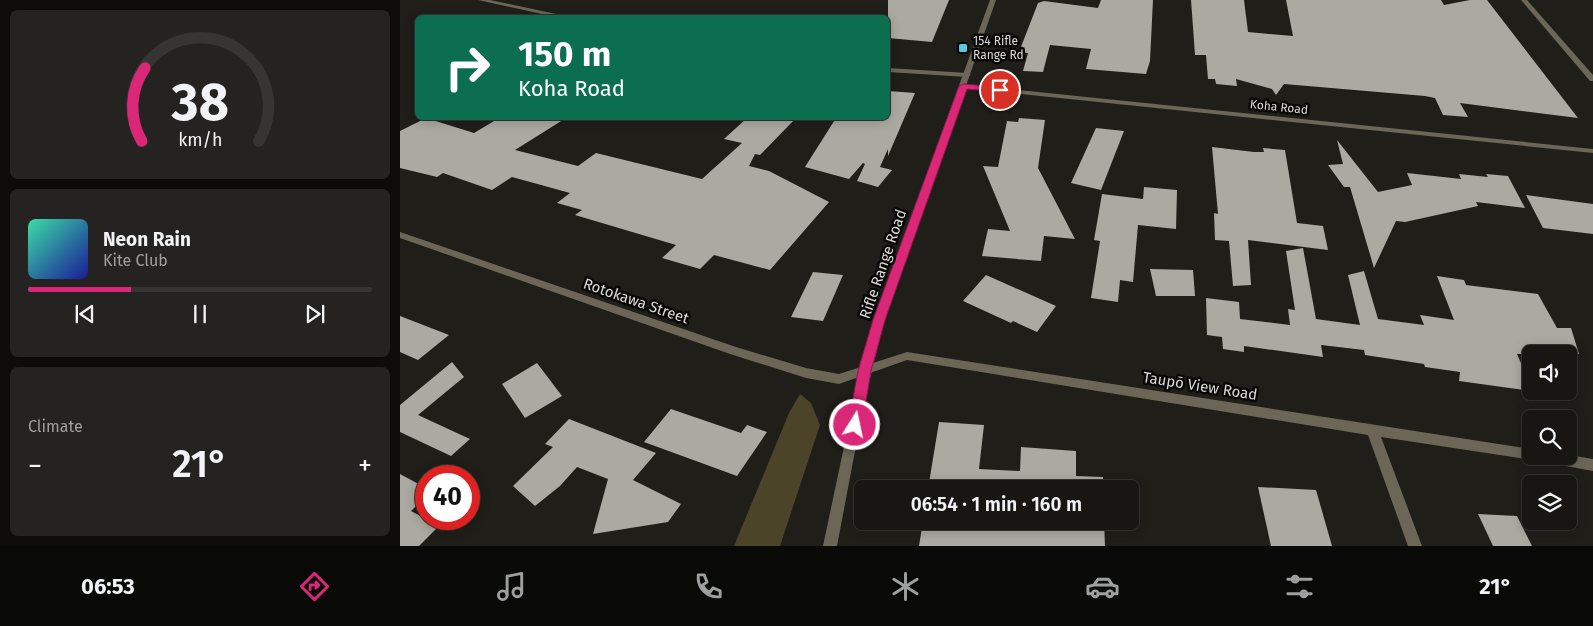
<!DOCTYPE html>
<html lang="en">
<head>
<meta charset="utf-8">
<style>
  :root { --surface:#171613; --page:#242321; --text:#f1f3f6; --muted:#9e9fa0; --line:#363533; --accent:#db2777 }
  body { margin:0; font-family:"Fira Sans",sans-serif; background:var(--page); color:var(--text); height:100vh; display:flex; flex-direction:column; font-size:19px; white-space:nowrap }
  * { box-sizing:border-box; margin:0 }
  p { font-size:16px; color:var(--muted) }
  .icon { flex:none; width:28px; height:28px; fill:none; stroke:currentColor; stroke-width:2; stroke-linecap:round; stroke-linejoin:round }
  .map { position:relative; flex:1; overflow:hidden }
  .panel { display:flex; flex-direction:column; gap:10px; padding:10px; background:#0d0c0a; width:400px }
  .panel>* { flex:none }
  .guide { position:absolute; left:15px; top:15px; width:475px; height:105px; border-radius:8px; box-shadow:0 2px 12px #0003,0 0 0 1px var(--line); background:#0b6e4f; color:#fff; overflow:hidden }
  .controls { position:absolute; left:1122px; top:345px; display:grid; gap:10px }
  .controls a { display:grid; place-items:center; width:55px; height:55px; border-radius:8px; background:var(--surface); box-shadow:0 2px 12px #0003,0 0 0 1px var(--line); font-size:25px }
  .speed { position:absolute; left:15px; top:465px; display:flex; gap:10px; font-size:25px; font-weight:700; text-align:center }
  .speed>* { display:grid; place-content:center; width:65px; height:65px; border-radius:50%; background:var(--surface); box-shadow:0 2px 12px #0003,0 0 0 1px var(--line); line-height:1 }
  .speed .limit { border:8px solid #d22; background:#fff; color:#111 }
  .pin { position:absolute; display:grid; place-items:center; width:42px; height:42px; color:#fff; margin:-21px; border:2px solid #fff; border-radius:50%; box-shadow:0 1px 5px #0007 }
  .me { position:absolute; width:55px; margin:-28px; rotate:10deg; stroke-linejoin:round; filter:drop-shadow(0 0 4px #0008) }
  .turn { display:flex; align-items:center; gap:18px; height:105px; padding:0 20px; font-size:22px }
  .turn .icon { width:65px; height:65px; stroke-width:2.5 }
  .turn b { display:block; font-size:35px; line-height:42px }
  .big { font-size:38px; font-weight:600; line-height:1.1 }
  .panel .card { flex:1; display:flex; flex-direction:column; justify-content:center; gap:8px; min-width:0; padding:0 18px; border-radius:8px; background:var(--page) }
  .panel .dial { align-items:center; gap:0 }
  .dial svg { height:130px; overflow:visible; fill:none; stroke:var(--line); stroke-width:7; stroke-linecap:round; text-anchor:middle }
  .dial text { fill:var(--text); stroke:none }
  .song { display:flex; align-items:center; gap:15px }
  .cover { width:60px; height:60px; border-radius:8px; background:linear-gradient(135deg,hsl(160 70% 55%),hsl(240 70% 35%)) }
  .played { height:5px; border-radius:2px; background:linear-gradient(90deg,var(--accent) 30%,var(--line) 30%) }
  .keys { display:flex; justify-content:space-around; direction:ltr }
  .heat { display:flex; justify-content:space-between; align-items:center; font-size:28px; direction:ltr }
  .trip { position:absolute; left:454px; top:480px; width:285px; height:50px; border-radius:8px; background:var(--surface); box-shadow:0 2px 12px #0003,0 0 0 1px var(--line); font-weight:600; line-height:50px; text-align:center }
  .dock { display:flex; height:80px; justify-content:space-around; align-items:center; background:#090908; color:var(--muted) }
  .dock .icon { width:35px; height:35px }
  .dock .selected { color:var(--accent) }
  .dock b { font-size:22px; color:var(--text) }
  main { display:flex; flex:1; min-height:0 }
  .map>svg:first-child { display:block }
  .green { fill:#4c4429 }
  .building { fill:#aaa9a2 }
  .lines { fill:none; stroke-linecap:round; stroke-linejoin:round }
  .minor { fill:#6b6656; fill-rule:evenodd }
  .tertiary { fill:#6b6656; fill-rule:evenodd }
  .route { fill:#db2777; stroke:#8e194d }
  .poi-dot { fill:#58c9e3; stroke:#080806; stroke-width:2 }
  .labels { text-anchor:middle; stroke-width:5; stroke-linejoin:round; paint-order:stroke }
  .far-poi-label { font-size:12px; fill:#dad9d6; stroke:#080806; text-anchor:start }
  .far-street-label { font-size:12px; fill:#dad9d6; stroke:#080806 }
  .street-label { font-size:15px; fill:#dad9d6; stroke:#080806 }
</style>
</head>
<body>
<main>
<section class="panel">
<div class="card dial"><svg viewBox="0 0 100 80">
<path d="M14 69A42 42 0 1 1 86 69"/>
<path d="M14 69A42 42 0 0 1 16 24" stroke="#db2777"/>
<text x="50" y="56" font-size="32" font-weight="700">38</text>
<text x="50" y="72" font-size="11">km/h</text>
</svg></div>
<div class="card">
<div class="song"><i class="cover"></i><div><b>Neon Rain</b><p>Kite Club</p></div></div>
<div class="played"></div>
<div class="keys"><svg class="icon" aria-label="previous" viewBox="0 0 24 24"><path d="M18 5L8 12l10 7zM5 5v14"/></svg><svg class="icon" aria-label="pause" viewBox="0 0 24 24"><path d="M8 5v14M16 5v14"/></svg><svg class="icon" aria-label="next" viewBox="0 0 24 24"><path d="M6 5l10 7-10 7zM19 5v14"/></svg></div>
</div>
<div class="card"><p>Climate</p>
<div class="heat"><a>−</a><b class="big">21°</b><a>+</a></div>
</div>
</section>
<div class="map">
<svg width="1193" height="546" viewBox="0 0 1193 546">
  <rect width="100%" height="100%" fill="#1f1e19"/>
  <polygon class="green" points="400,394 411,403 420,425 380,546 334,546 389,413"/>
  <g class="building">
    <polygon points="488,0 549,0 532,42 488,38"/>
    <polygon points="701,0 753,0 750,61 746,74 686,69 691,49 650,45 643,72 623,71 628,53 619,52 638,3 644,1 698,8"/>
    <polygon points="791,0 844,0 848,32 893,36 886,0 1041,0 1044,5 1070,0 1087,0 1178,118 1060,103 1068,117 1043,115 1035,98 1025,96 884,84 876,95 872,89 836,79 837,86 816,84 815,79 808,79 806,55 795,55"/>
    <polygon points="488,91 515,93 488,156 488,149 480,167 492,170 478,187 457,181 465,164 463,163 449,179 405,167 436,118 488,118"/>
    <polygon points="26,118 74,133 99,118 166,118 115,150 178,166 196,153 302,179 342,143 324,139 347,118 396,118 360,155 355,154 349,166 369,171 429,202 370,270 314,255 300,269 262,258 276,245 175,215 182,210 157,203 170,193 112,177 92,190 43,173 37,177 0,168 0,131"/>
    <polygon points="619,118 645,120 638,168 675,239 644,236 641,261 582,256 588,229 610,231 583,166 598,167 607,121 618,122"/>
    <polygon points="696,128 724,131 701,190 671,183"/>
    <polygon points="937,140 978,192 1012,185 1007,173 1061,179 1059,174 1088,177 1086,174 1108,176 1125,208 1076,202 1078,206 1005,222 996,221 974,268 950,187 944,187 928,165 943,164"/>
    <polygon points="812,147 854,152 864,152 863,148 885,150 897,223 923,226 928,250 848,240 851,285 833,286 829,241 815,240 814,213 818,214"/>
    <polygon points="744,187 777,190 776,229 738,225 733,282 720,280 718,302 691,298 700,241 694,240 702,194 743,199"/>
    <polygon points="1126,195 1193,204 1193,234 1143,228"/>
    <polygon points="903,248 916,319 960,325 948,275 964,271 978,319 1024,325 1020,315 1054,320 1037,276 1064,280 1066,285 1138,294 1157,328 1171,328 1179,354 1117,354 1131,386 1131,391 1059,381 1060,372 1025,367 1024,364 965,355 964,350 921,345 923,357 844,346 844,352 823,349 822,337 807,335 806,298 839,302 840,319 890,325 888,309 895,310 886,251"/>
    <polygon points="750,269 793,270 795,296 756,296"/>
    <polygon points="413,272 443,275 423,321 391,317"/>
    <polygon points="586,275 656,306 637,332 613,321 611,323 563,301"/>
    <polygon points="0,316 49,335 18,360 0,352"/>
    <polygon points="52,362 64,377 18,415 70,439 51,456 0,432 0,405"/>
    <polygon points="137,363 162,396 125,418 102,384"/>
    <polygon points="271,409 341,433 347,425 367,432 337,476 244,442"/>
    <polygon points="169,419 256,453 233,480 281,504 268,522 193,534 208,479 177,467 160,486 135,506 113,486 153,447 145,444"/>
    <polygon points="539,422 584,425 579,469 620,471 621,447 676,451 676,476 703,477 703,489 528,489"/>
    <polygon points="0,474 26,488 26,496 11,511 39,526 19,546 0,546"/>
    <polygon points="858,487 916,490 932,546 871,546"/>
    <polygon points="1078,514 1117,516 1132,546 1093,546"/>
    <polygon points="523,521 704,521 705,546 519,546"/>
  </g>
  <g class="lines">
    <g class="minor">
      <polygon points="78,0 90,0 175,18 160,18"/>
      <polygon points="1121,0 1127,0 1193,75 1193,81 1190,81"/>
      <polygon points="488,68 567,73 571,75 567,77 488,72"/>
      <polygon points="560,84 1193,149 1193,153 563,88 559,86"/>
      <polygon points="0,232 336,347 406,368 439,374 507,352 1131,449 1131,456 1169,455 1193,459 1193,471 1133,460 981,437 1022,546 1008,546 968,435 507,360 439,384 406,378 330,354 0,238"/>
    </g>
    <polygon class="tertiary" points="590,0 596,0 484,320 464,404 437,546 423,546 453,404 474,320"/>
  </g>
  <polygon class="route" points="563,84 600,87 604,90 600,92 567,89 485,320 471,371 462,425 460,430 455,431 450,430 448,425 458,371 473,320 559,86"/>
  <rect class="poi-dot" x="558" y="43" width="10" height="10" rx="2.5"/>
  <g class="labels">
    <g class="far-poi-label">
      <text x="573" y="45">154 Rifle<tspan x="573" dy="14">Range Rd</tspan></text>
    </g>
    <g class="far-street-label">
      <text transform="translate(879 107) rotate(6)" y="4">Koha Road</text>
    </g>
    <g class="street-label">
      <text transform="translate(483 264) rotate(-71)" y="5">Rifle Range Road</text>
      <text transform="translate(236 301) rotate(19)" y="5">Rotokawa Street</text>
      <text transform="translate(800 386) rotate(9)" y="5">Taupō View Road</text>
    </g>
  </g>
</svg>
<div class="controls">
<a><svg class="icon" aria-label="sound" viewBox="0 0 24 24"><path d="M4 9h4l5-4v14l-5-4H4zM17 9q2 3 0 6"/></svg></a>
<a><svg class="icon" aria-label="search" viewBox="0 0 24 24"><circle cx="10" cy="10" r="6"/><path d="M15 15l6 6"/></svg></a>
<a><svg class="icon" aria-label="layers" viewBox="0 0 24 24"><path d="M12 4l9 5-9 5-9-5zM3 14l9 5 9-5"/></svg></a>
</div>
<div class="speed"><div class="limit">40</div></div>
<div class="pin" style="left:600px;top:90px;background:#d93025"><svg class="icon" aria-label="arrive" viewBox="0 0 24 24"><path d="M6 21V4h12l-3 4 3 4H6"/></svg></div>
<svg class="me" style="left:455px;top:425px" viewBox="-20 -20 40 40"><circle r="17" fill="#db2777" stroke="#fff" stroke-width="3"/><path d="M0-11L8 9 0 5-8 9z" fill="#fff"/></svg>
<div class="trip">06:54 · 1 min · 160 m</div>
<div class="guide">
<div class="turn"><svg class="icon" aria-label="right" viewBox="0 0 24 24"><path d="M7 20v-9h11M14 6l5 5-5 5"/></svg><div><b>150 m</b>Koha Road</div></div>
</div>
</div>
</main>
<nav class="dock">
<b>06:53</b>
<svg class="icon selected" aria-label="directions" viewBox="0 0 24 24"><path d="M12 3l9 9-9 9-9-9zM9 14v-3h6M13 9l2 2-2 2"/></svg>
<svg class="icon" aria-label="music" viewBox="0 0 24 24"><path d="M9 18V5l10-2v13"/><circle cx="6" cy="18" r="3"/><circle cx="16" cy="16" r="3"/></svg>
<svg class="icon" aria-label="phone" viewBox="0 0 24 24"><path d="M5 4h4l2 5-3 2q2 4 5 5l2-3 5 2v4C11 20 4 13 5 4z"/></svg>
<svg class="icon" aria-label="climate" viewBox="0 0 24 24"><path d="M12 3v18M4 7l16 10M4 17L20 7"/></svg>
<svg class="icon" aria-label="car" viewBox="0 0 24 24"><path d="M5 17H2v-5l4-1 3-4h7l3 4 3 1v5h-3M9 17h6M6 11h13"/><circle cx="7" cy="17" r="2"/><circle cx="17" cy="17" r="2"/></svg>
<svg class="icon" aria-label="filters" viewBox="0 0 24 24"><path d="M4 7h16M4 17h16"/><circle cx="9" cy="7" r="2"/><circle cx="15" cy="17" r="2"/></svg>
<b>21°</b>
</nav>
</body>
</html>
